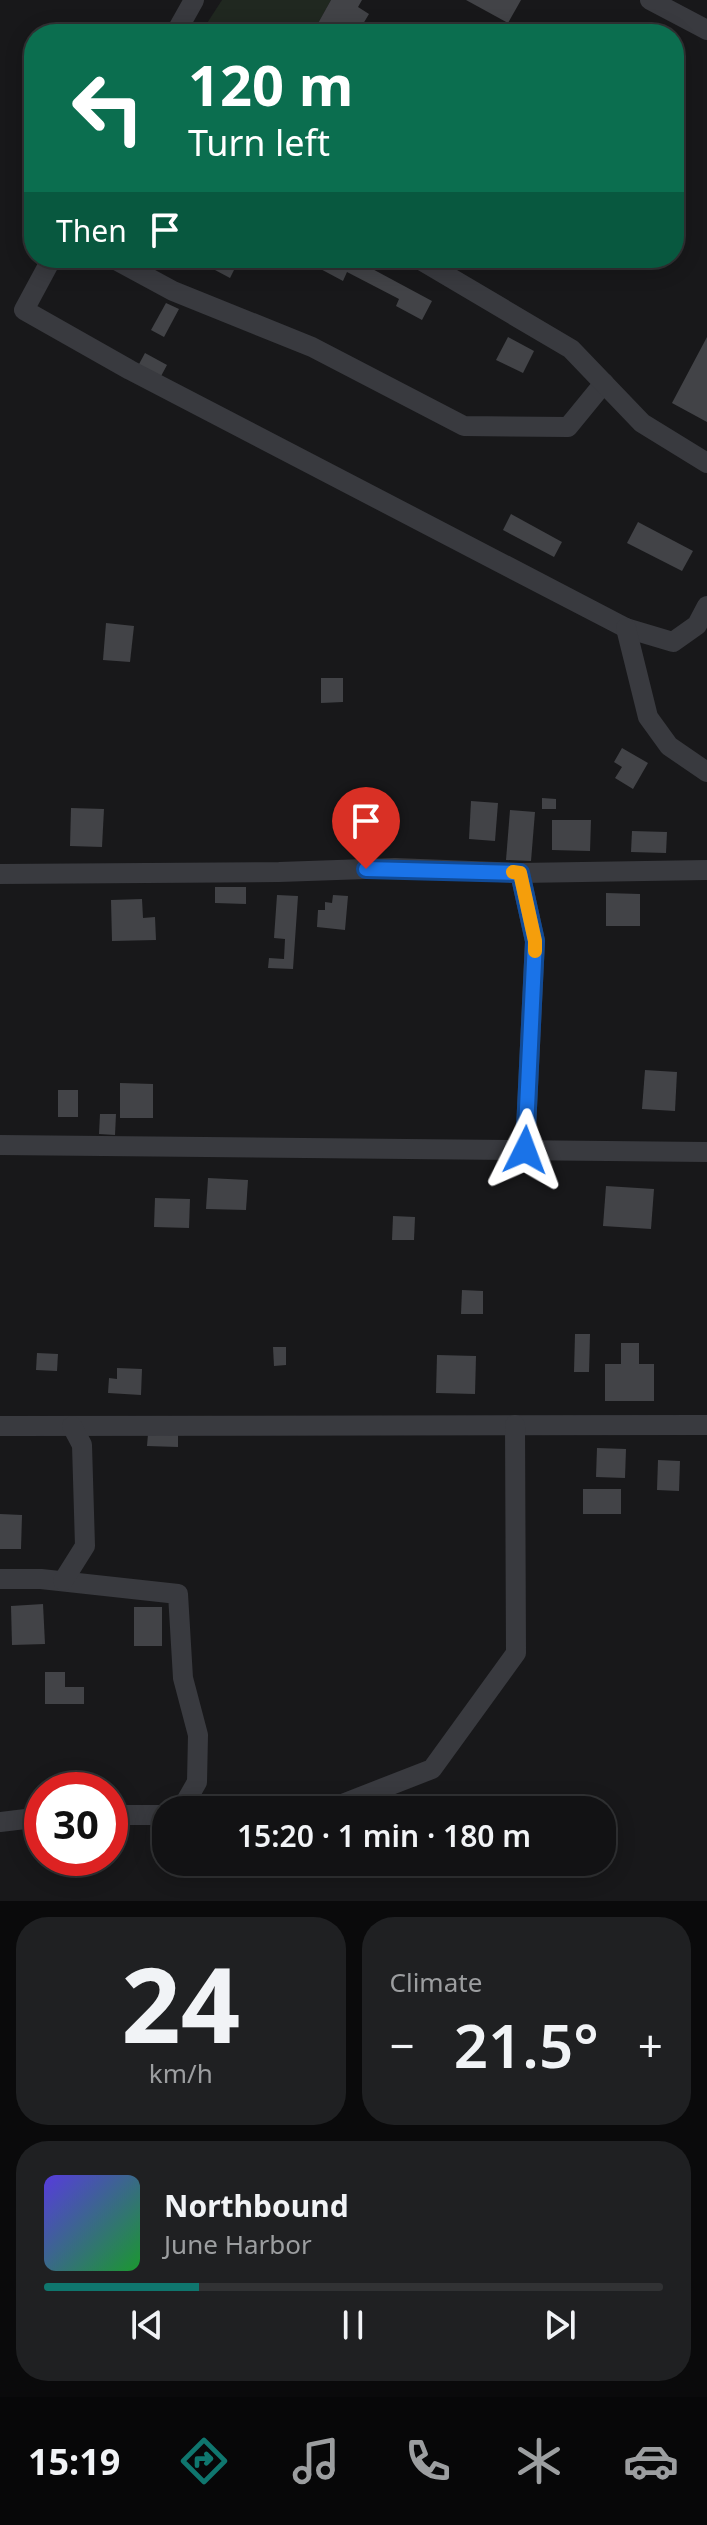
<!DOCTYPE html>
<html lang="en">
<head>
<meta charset="utf-8">
<style>
  :root { --surface:#121214; --page:#1f2022; --text:#f1f3f6; --muted:#9c9ea0; --line:#313234; --accent:#0f766e }
  body { margin:0; font-family:"Noto Sans",sans-serif; background:var(--page); color:var(--text); height:100vh; display:flex; flex-direction:column; font-size:30px; white-space:nowrap }
  * { box-sizing:border-box; margin:0 }
  p { font-size:26px; color:var(--muted) }
  .icon { flex:none; width:44px; height:44px; fill:none; stroke:currentColor; stroke-width:2; stroke-linecap:round; stroke-linejoin:round }
  .map { position:relative; height:1901px; overflow:hidden }
  .side { display:flex; flex-direction:column; gap:16px; padding:16px; background:#0a0a0b; flex:1 }
  .side>* { flex:none }
  .top-card { position:absolute; left:24px; top:24px; width:660px; height:244px; border-radius:32px; box-shadow:0 4px 20px #0003,0 0 0 2px var(--line); background:#0b6e4f; color:#fff; overflow:hidden }
  .speed { position:absolute; left:24px; top:1772px; display:flex; gap:16px; font-size:40px; font-weight:700; text-align:center }
  .speed>* { display:grid; place-content:center; width:104px; height:104px; border-radius:50%; background:var(--surface); box-shadow:0 4px 20px #0003,0 0 0 2px var(--line); line-height:1 }
  .speed .limit { border:12px solid #d22; background:#fff; color:#111 }
  .pin { position:absolute; display:grid; place-items:center; width:68px; height:68px; color:#fff; margin:-82px -34px; border-radius:50% 50% 50% 0; rotate:-45deg; box-shadow:0 0 8px #0007 }
  .pin .icon { rotate:45deg }
  .me { position:absolute; width:88px; margin:-44px; rotate:3deg; stroke-linejoin:round; filter:drop-shadow(0 0 6px #0008) }
  .turn { display:flex; align-items:center; gap:28px; height:168px; padding:0 32px; font-size:36px }
  .turn .icon { width:104px; height:104px; stroke-width:2.5 }
  .turn b { display:block; font-size:56px; line-height:68px }
  .then { display:flex; align-items:center; height:76px; padding:0 32px; background:#0003; gap:16px; font-size:30px }
  .big { font-size:60px; font-weight:600; line-height:1.1 }
  .side .card { flex:1; display:flex; flex-direction:column; justify-content:center; gap:12px; min-width:0; padding:0 28px; border-radius:32px; background:var(--page) }
  .side .dial { align-items:center; gap:0 }
  .dial b { font-size:104px; line-height:1 }
  .song { display:flex; align-items:center; gap:24px }
  .cover { width:96px; height:96px; border-radius:12px; background:linear-gradient(135deg,hsl(250 70% 55%),hsl(130 70% 35%)) }
  .played { height:8px; border-radius:4px; background:linear-gradient(90deg,var(--accent) 25%,var(--line) 25%) }
  .keys { display:flex; justify-content:space-around; direction:ltr }
  .heat { display:flex; justify-content:space-between; align-items:center; font-size:44px; direction:ltr }
  .side .tiles { flex:1; display:grid; gap:16px; grid-template-columns:1fr 1fr }
  .card:last-child { grid-column:span 2 }
  .trip { position:absolute; left:152px; top:1796px; width:464px; height:80px; border-radius:32px; background:var(--surface); box-shadow:0 4px 20px #0003,0 0 0 2px var(--line); font-weight:600; line-height:80px; text-align:center }
  .tab-bar { display:flex; height:128px; justify-content:space-around; align-items:center; background:#070708; color:var(--muted) }
  .tab-bar .icon { width:56px; height:56px }
  .tab-bar .on { color:var(--accent) }
  .tab-bar b { font-size:36px; color:var(--text) }
  .map>svg:first-child { display:block }
  .green { fill:#202820 }
  .building { fill:#424347 }
  .lines { fill:none; stroke-linecap:round; stroke-linejoin:round }
  .minor { stroke:#393a3f; stroke-width:20 }
  .route-casing { stroke:#114b97; stroke-width:20 }
  .route { stroke:#1a73e8; stroke-width:14 }
  .slow { stroke:#f59e0b; stroke-width:14 }
</style>
</head>
<body>
<div class="map">
<svg width="707" height="1901" viewBox="0 0 707 1901">
  <rect width="100%" height="100%" fill="#18181a"/>
  <polygon class="green" points="222,0 331,0 312,34 200,34"/>
  <g class="building">
    <polygon points="331,0 362,0 358,7 369,14 360,29 348,23 342,34 312,34"/>
    <polygon points="466,0 521,0 508,23"/>
    <polygon points="202,258 240,258 230,278 200,262"/>
    <polygon points="300,258 352,258 432,301 422,320 396,306 399,299 347,272 343,281"/>
    <polygon points="166,303 179,309 164,337 151,330"/>
    <polygon points="508,337 534,351 523,373 496,360"/>
    <polygon points="707,337 707,422 672,403"/>
    <polygon points="145,353 167,365 160,378 138,366"/>
    <polygon points="511,514 562,542 554,557 503,530"/>
    <polygon points="638,522 693,551 682,571 627,543"/>
    <polygon points="106,623 134,626 130,662 103,660"/>
    <polygon points="321,678 343,678 343,702 321,703"/>
    <polygon points="622,748 648,763 633,789 615,778 622,767 614,762"/>
    <polygon points="542,798 556,799 556,809 542,809"/>
    <polygon points="471,801 498,803 495,841 469,839"/>
    <polygon points="71,808 104,809 102,847 70,846"/>
    <polygon points="510,810 535,812 531,861 506,860"/>
    <polygon points="552,820 591,820 590,851 552,850"/>
    <polygon points="632,831 667,832 666,853 631,852"/>
    <polygon points="215,887 246,887 246,904 215,903"/>
    <polygon points="606,893 640,894 640,926 606,926"/>
    <polygon points="277,895 298,896 293,969 268,968 269,958 284,959 285,939 274,938"/>
    <polygon points="333,895 348,896 345,930 317,927 318,910 325,910 325,902 332,903"/>
    <polygon points="142,899 143,918 155,917 156,940 112,941 111,900"/>
    <polygon points="645,1070 677,1072 675,1111 642,1109"/>
    <polygon points="120,1083 153,1084 153,1118 120,1118"/>
    <rect x="58" y="1090" width="20" height="27"/>
    <polygon points="100,1114 116,1114 115,1135 99,1134"/>
    <polygon points="208,1178 248,1180 246,1210 206,1209"/>
    <polygon points="606,1186 654,1189 651,1229 603,1226"/>
    <polygon points="155,1198 190,1199 189,1228 154,1227"/>
    <polygon points="393,1216 415,1217 414,1240 392,1240"/>
    <polygon points="462,1290 483,1291 483,1314 461,1314"/>
    <polygon points="575,1334 590,1334 589,1372 574,1372"/>
    <polygon points="621,1343 639,1343 639,1364 654,1364 654,1401 605,1401 605,1364 621,1364"/>
    <polygon points="273,1347 286,1347 286,1365 274,1366"/>
    <polygon points="37,1353 58,1354 57,1371 36,1370"/>
    <polygon points="437,1355 476,1356 475,1394 436,1393"/>
    <polygon points="117,1368 142,1369 141,1395 108,1393 109,1378 117,1379"/>
    <polygon points="148,1434 178,1435 178,1447 147,1446"/>
    <polygon points="597,1448 626,1449 625,1478 596,1477"/>
    <polygon points="658,1460 680,1461 679,1491 657,1490"/>
    <rect x="583" y="1489" width="38" height="25"/>
    <polygon points="0,1514 22,1515 21,1549 0,1549"/>
    <polygon points="43,1604 45,1644 12,1645 11,1606"/>
    <rect x="134" y="1607" width="28" height="39"/>
    <polygon points="45,1672 65,1672 65,1687 84,1687 84,1704 45,1704"/>
  </g>
  <g class="lines">
    <g class="minor">
      <polyline points="650,0 707,30"/>
      <polyline points="175,34 194,0"/>
      <polyline points="52,258 24,310 130,370 626,628 673,642 697,625 707,606"/>
      <polyline points="112,258 173,291 312,347 464,426 568,427 604,383"/>
      <polyline points="417,258 571,349 642,423 707,463"/>
      <polyline points="626,628 648,717 669,746 707,772"/>
      <polyline points="520,873 535,941 525,1150"/>
      <polyline points="0,874 279,872 395,868 520,873 707,870"/>
      <polyline points="0,1145 707,1152"/>
      <polyline points="0,1426 707,1425"/>
      <polyline points="0,1579 41,1579 178,1594 183,1678 198,1735 197,1782 181,1810"/>
      <polyline points="63,1581 85,1546 82,1445 72,1426"/>
      <polyline points="327,1810 432,1769 516,1653 515,1425"/>
      <polyline points="110,1815 166,1815"/>
      <polyline points="0,1822 42,1817"/>
    </g>
  </g>
  <g class="lines">
    <g class="route-casing">
      <polyline id="route" points="366,869 520,873 535,941 525,1150"/>
    </g>
    <use href="#route" class="route"/>
    <polyline class="slow" points="513,872 520,873 535,941 535,951"/>
  </g>
</svg>
<div class="speed"><div class="limit">30</div></div>
<div class="pin" style="left:366px;top:869px;background:#d93025"><svg class="icon" aria-label="arrive" viewBox="0 0 24 24"><path d="M6 21V4h12l-3 4 3 4H6"/></svg></div>
<svg class="me" style="left:525px;top:1150px" viewBox="-20 -20 40 40"><path d="M0-17L14 15 0 8-14 15z" fill="#1a73e8" stroke="#fff" stroke-width="4"/></svg>
<div class="trip">15:20 · 1 min · 180 m</div>
<div class="top-card">
<div class="turn"><svg class="icon" aria-label="left" viewBox="0 0 24 24"><path d="M17 20v-9H6M10 6l-5 5 5 5"/></svg><div><b>120 m</b>Turn left</div></div>
<div class="then">Then<svg class="icon" aria-label="arrive" viewBox="0 0 24 24"><path d="M6 21V4h12l-3 4 3 4H6"/></svg></div>
</div>
</div>
<section class="side">
<div class="tiles">
<div class="card dial"><b>24</b><p>km/h</p></div>
<div class="card"><p>Climate</p>
<div class="heat"><a>−</a><b class="big">21.5°</b><a>+</a></div>
</div>
<div class="card">
<div class="song"><i class="cover"></i><div><b>Northbound</b><p>June Harbor</p></div></div>
<div class="played"></div>
<div class="keys"><svg class="icon" aria-label="previous" viewBox="0 0 24 24"><path d="M18 5L8 12l10 7zM5 5v14"/></svg><svg class="icon" aria-label="pause" viewBox="0 0 24 24"><path d="M8 5v14M16 5v14"/></svg><svg class="icon" aria-label="next" viewBox="0 0 24 24"><path d="M6 5l10 7-10 7zM19 5v14"/></svg></div>
</div>
</div>
</section>
<nav class="tab-bar">
<b>15:19</b>
<svg class="icon on" aria-label="directions" viewBox="0 0 24 24"><path d="M12 3l9 9-9 9-9-9zM9 14v-3h6M13 9l2 2-2 2"/></svg>
<svg class="icon" aria-label="music" viewBox="0 0 24 24"><path d="M9 18V5l10-2v13"/><circle cx="6" cy="18" r="3"/><circle cx="16" cy="16" r="3"/></svg>
<svg class="icon" aria-label="phone" viewBox="0 0 24 24"><path d="M5 4h4l2 5-3 2q2 4 5 5l2-3 5 2v4C11 20 4 13 5 4z"/></svg>
<svg class="icon" aria-label="climate" viewBox="0 0 24 24"><path d="M12 3v18M4 7l16 10M4 17L20 7"/></svg>
<svg class="icon" aria-label="car" viewBox="0 0 24 24"><path d="M5 17H2v-5l4-1 3-4h7l3 4 3 1v5h-3M9 17h6M6 11h13"/><circle cx="7" cy="17" r="2"/><circle cx="17" cy="17" r="2"/></svg>
</nav>
</body>
</html>
